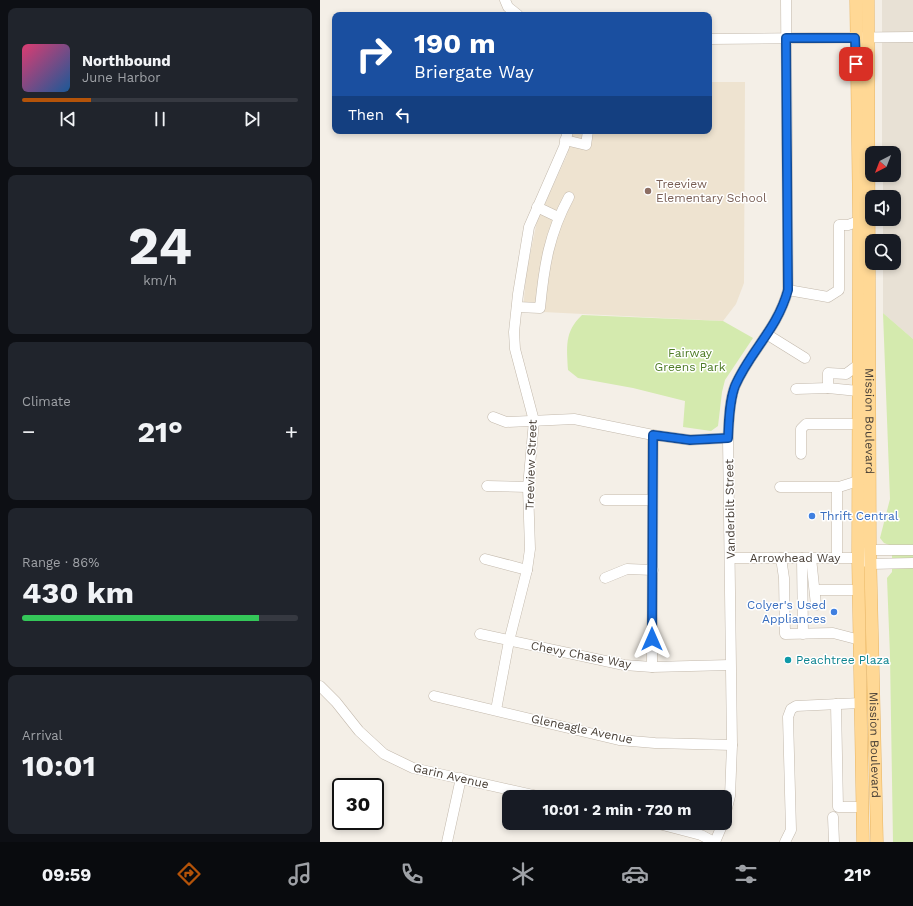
<!DOCTYPE html>
<html lang="en">
<head>
<meta charset="utf-8">
<style>
  :root { --surface:#171b24; --page:#20242c; --text:#f1f3f6; --muted:#9ea1a6; --line:#363941; --accent:#b45309 }
  body { margin:0; font-family:"Work Sans",sans-serif; background:var(--page); color:var(--text); height:100vh; display:flex; flex-direction:column; font-size:15px; white-space:nowrap }
  * { box-sizing:border-box; margin:0 }
  p { font-size:13px; color:var(--muted) }
  .icon { flex:none; width:22px; height:22px; fill:none; stroke:currentColor; stroke-width:2; stroke-linecap:round; stroke-linejoin:round }
  .map { position:relative; flex:1; overflow:hidden }
  .details { display:flex; flex-direction:column; gap:8px; padding:8px; background:#0d0f14; width:320px }
  .details>* { flex:none }
  .banner { position:absolute; left:12px; top:12px; width:380px; height:122px; border-radius:8px; box-shadow:0 2px 6px #0003; background:#1a4fa0; color:#fff; overflow:hidden }
  .needle { width:26px; rotate:222deg }
  .fabs { position:absolute; left:545px; top:146px; display:grid; gap:8px }
  .fabs a { display:grid; place-items:center; width:36px; height:36px; border-radius:8px; background:var(--surface); box-shadow:0 2px 6px #0003; font-size:20px }
  .speed { position:absolute; left:12px; top:778px; display:flex; gap:8px; font-size:20px; font-weight:700; text-align:center }
  .speed>* { display:grid; place-content:center; width:52px; height:52px; border-radius:50%; background:var(--surface); box-shadow:0 2px 6px #0003; line-height:1 }
  .speed .limit { border:2px solid #111; border-radius:6px; background:#fff; color:#111 }
  .pin { position:absolute; display:grid; place-items:center; width:34px; height:34px; color:#fff; margin:-17px; border-radius:8px; box-shadow:0 2px 6px #0006 }
  .me { position:absolute; width:44px; margin:-22px; rotate:0deg; stroke-linejoin:round; filter:drop-shadow(0 0 3px #0008) }
  .turn { display:flex; align-items:center; gap:14px; height:84px; padding:0 16px; font-size:18px }
  .turn .icon { width:52px; height:52px; stroke-width:2.5 }
  .turn b { display:block; font-size:28px; line-height:34px }
  .then { display:flex; align-items:center; height:38px; padding:0 16px; background:#0003; gap:8px; font-size:15px }
  .big { font-size:30px; font-weight:700; line-height:1.1 }
  .details .card { flex:1; display:flex; flex-direction:column; justify-content:center; gap:6px; min-width:0; padding:0 14px; border-radius:8px; background:var(--page) }
  .details .dial { align-items:center; gap:0 }
  .dial b { font-size:52px; line-height:1 }
  .song { display:flex; align-items:center; gap:12px }
  .cover { width:48px; height:48px; border-radius:6px; background:linear-gradient(135deg,hsl(340 70% 55%),hsl(210 70% 35%)) }
  .played { height:4px; border-radius:2px; background:linear-gradient(90deg,var(--accent) 25%,var(--line) 25%) }
  .keys { display:flex; justify-content:space-around; direction:ltr }
  .heat { display:flex; justify-content:space-between; align-items:center; font-size:22px; direction:ltr }
  .charge { height:6px; border-radius:3px; background:linear-gradient(90deg,#34c759 86%,var(--line) 0) }
  .trip { position:absolute; left:182px; top:790px; width:230px; height:40px; border-radius:8px; background:var(--surface); box-shadow:0 2px 6px #0003; font-weight:700; line-height:40px; text-align:center }
  .tabs { display:flex; height:64px; justify-content:space-around; align-items:center; background:#090b0e; color:var(--muted) }
  .tabs .icon { width:28px; height:28px }
  .tabs .on { color:var(--accent) }
  .tabs b { font-size:18px; color:var(--text) }
  main { display:flex; flex:1; min-height:0 }
  .map>svg:first-child { display:block }
  .residential { fill:#e8e1d5 }
  .education { fill:#eee3d0 }
  .green { fill:#d4eaae }
  .lines { fill:none; stroke-linecap:round; stroke-linejoin:round }
  .minor-casing { stroke:#c3b9ac; stroke-width:11 }
  .major-casing { stroke:#e9b561; stroke-width:13 }
  .minor { stroke:#fff; stroke-width:10 }
  .major { stroke:#ffd895; stroke-width:12 }
  .route-casing { stroke:#114b97; stroke-width:10 }
  .route { stroke:#1a73e8; stroke-width:7 }
  .education-dot { fill:#8d6e63; stroke:#fff; stroke-width:1.5 }
  .shop-dot { fill:#3f7fe0; stroke:#fff; stroke-width:1.5 }
  .culture-dot { fill:#0f9aa8; stroke:#fff; stroke-width:1.5 }
  .labels { text-anchor:middle; stroke-width:3; stroke-linejoin:round; paint-order:stroke }
  .education-label { font-size:12px; fill:#785e54; stroke:#fff; text-anchor:start }
  .park-label { font-size:12px; fill:#4e7c26; stroke:#fff }
  .street-label { font-size:12px; fill:#483f36; stroke:#fff }
  .shop-label { font-size:12px; fill:#366cbe; stroke:#fff; text-anchor:start }
  .culture-label { font-size:12px; fill:#0d838f; stroke:#fff; text-anchor:start }
</style>
</head>
<body>
<main>
<section class="details">
<div class="card">
<div class="song"><i class="cover"></i><div><b>Northbound</b><p>June Harbor</p></div></div>
<div class="played"></div>
<div class="keys"><svg class="icon" aria-label="previous" viewBox="0 0 24 24"><path d="M18 5L8 12l10 7zM5 5v14"/></svg><svg class="icon" aria-label="pause" viewBox="0 0 24 24"><path d="M8 5v14M16 5v14"/></svg><svg class="icon" aria-label="next" viewBox="0 0 24 24"><path d="M6 5l10 7-10 7zM19 5v14"/></svg></div>
</div>
<div class="card dial"><b>24</b><p>km/h</p></div>
<div class="card"><p>Climate</p>
<div class="heat"><a>−</a><b class="big">21°</b><a>+</a></div>
</div>
<div class="card"><p>Range · 86%</p><b class="big">430 km</b><div class="charge"></div></div>
<div class="card"><p>Arrival</p><b class="big">10:01</b></div>
</section>
<div class="map">
<svg width="593" height="842" viewBox="0 0 593 842">
  <rect width="100%" height="100%" fill="#f4efe7"/>
  <polygon class="residential" points="562,0 593,0 593,339 563,313 563,263 574,263 574,241 563,241 563,219 574,219 574,197 563,197 563,175 574,175 574,153 562,153"/>
  <polygon class="education" points="389,82 425,82 424,283 416,304 403,321 203,311 206,274 217,221 247,155 253,131 389,131"/>
  <g class="green">
    <polygon points="563,313 593,339 593,842 573,842 570,656 567,578 572,572 572,546 564,543 560,538 570,499"/>
    <path d="M262,315L403,321L433,338L405,380L402,392L398,426L391,431L363,427L365,401L313,388L258,378L248,370C247,347 244,332 262,315Z"/>
  </g>
  <g class="lines">
    <g class="minor-casing">
      <g id="minor">
        <polyline points="185,0 188,7 198,15"/>
        <polyline points="389,39 593,37"/>
        <polyline points="245,140 266,145 268,131"/>
        <polyline points="217,207 238,217"/>
        <polyline points="468,290 508,297 519,290 519,225 528,225 539,221"/>
        <path d="M197,307L220,308C224,266 229,234 249,197"/>
        <polyline points="448,335 485,358"/>
        <polyline points="538,365 526,374 508,373 508,388 538,391"/>
        <polyline points="476,389 508,388"/>
        <polyline points="173,417 186,422 254,419 333,435 370,440 408,438"/>
        <polyline points="481,454 481,429 486,424 538,424"/>
        <polyline points="167,486 208,487"/>
        <polyline points="460,487 519,487 538,481"/>
        <polyline points="517,488 517,558"/>
        <polyline points="285,500 332,500"/>
        <polyline points="545,553 551,550 593,550"/>
        <polyline points="411,558 538,558 551,564 593,563"/>
        <polyline points="461,558 464,578 465,634 513,633 540,640"/>
        <polyline points="482,558 483,634"/>
        <polyline points="491,558 496,605"/>
        <polyline points="165,559 207,570"/>
        <polyline points="285,578 307,569 333,570"/>
        <polyline points="495,590 539,590"/>
        <polyline points="160,634 304,665 332,667 410,665"/>
        <polyline points="332,667 333,435"/>
        <polyline points="0,686 16,702 39,731 64,754 93,768 222,797"/>
        <polyline points="114,696 299,740 335,743 412,745"/>
        <polyline points="516,704 518,807 542,807"/>
        <polyline points="176,710 189,641 207,570 210,549 208,487 214,421 195,349 194,332 198,294 209,227 244,147 248,131"/>
        <path d="M405,816L410,796L412,745L408,438C409,422 409,401 415,386C430,351 457,330 468,290L466,0"/>
        <polyline points="513,817 514,842"/>
        <polyline points="335,823 381,835 394,842"/>
        <polyline points="127,842 141,778"/>
        <polyline points="395,842 403,823"/>
        <polyline points="465,842 471,830 468,717 471,709 476,706 541,703"/>
      </g>
    </g>
    <g class="major-casing">
      <g id="major">
        <polyline points="536,0 539,221 538,558 543,842"/>
        <path id="s1" d="M548,0L550,546L557,842"/>
      </g>
    </g>
    <use href="#minor" class="minor"/>
    <use href="#major" class="major"/>
  </g>
  <g class="lines">
    <g class="route-casing">
      <path id="route" d="M332,639L333,435L370,440L408,438C409,422 409,402 415,386C430,351 457,330 468,290L466,38H535L536,64"/>
    </g>
    <use href="#route" class="route"/>
  </g>
  <circle class="education-dot" cx="328" cy="191" r="4"/>
  <g class="shop-dot">
    <circle cx="492" cy="516" r="4"/>
    <circle cx="514" cy="612" r="4"/>
  </g>
  <circle class="culture-dot" cx="468" cy="660" r="4"/>
  <g class="labels">
    <g class="education-label">
      <text x="336" y="188">Treeview<tspan x="336" dy="14">Elementary School</tspan></text>
    </g>
    <g class="park-label">
      <text x="370" y="357">Fairway<tspan x="370" dy="14">Greens Park</tspan></text>
    </g>
    <g class="street-label">
      <text dy="4" stroke="none"><textPath href="#s1" startOffset="421">Mission Boulevard</textPath></text>
      <text transform="translate(211 465) rotate(-88)" y="4">Treeview Street</text>
      <text transform="translate(410 509) rotate(-91)" y="4">Vanderbilt Street</text>
      <text x="475" y="562">Arrowhead Way</text>
      <text transform="translate(261 655) rotate(11)" y="4">Chevy Chase Way</text>
      <text transform="translate(262 729) rotate(12)" y="4">Gleneagle Avenue</text>
      <text dy="4" stroke="none"><textPath href="#s1" startOffset="745">Mission Boulevard</textPath></text>
      <text transform="translate(131 776) rotate(13)" y="4">Garin Avenue</text>
    </g>
    <g class="shop-label">
      <text x="500" y="520">Thrift Central</text>
      <text x="506" y="609" text-anchor="end">Colyer's Used<tspan x="506" dy="14">Appliances</tspan></text>
    </g>
    <g class="culture-label">
      <text x="476" y="664">Peachtree Plaza</text>
    </g>
  </g>
</svg>
<div class="fabs">
<a><svg class="needle" viewBox="-14 -14 28 28"><path d="M0-13l5 13h-10z" fill="#e53935"/><path d="M0 13l5-13h-10z" fill="#9ea1a6"/></svg></a>
<a><svg class="icon" aria-label="sound" viewBox="0 0 24 24"><path d="M4 9h4l5-4v14l-5-4H4zM17 9q2 3 0 6"/></svg></a>
<a><svg class="icon" aria-label="search" viewBox="0 0 24 24"><circle cx="10" cy="10" r="6"/><path d="M15 15l6 6"/></svg></a>
</div>
<div class="speed"><div class="limit">30</div></div>
<div class="pin" style="left:536px;top:64px;background:#d93025"><svg class="icon" aria-label="arrive" viewBox="0 0 24 24"><path d="M6 21V4h12l-3 4 3 4H6"/></svg></div>
<svg class="me" style="left:332px;top:639px" viewBox="-20 -20 40 40"><path d="M0-17L14 15 0 8-14 15z" fill="#1a73e8" stroke="#fff" stroke-width="4"/></svg>
<div class="trip">10:01 · 2 min · 720 m</div>
<div class="banner">
<div class="turn"><svg class="icon" aria-label="right" viewBox="0 0 24 24"><path d="M7 20v-9h11M14 6l5 5-5 5"/></svg><div><b>190 m</b>Briergate Way</div></div>
<div class="then">Then<svg class="icon" aria-label="left" viewBox="0 0 24 24"><path d="M17 20v-9H6M10 6l-5 5 5 5"/></svg></div>
</div>
</div>
</main>
<nav class="tabs">
<b>09:59</b>
<svg class="icon on" aria-label="directions" viewBox="0 0 24 24"><path d="M12 3l9 9-9 9-9-9zM9 14v-3h6M13 9l2 2-2 2"/></svg>
<svg class="icon" aria-label="music" viewBox="0 0 24 24"><path d="M9 18V5l10-2v13"/><circle cx="6" cy="18" r="3"/><circle cx="16" cy="16" r="3"/></svg>
<svg class="icon" aria-label="phone" viewBox="0 0 24 24"><path d="M5 4h4l2 5-3 2q2 4 5 5l2-3 5 2v4C11 20 4 13 5 4z"/></svg>
<svg class="icon" aria-label="climate" viewBox="0 0 24 24"><path d="M12 3v18M4 7l16 10M4 17L20 7"/></svg>
<svg class="icon" aria-label="car" viewBox="0 0 24 24"><path d="M5 17H2v-5l4-1 3-4h7l3 4 3 1v5h-3M9 17h6M6 11h13"/><circle cx="7" cy="17" r="2"/><circle cx="17" cy="17" r="2"/></svg>
<svg class="icon" aria-label="filters" viewBox="0 0 24 24"><path d="M4 7h16M4 17h16"/><circle cx="9" cy="7" r="2"/><circle cx="15" cy="17" r="2"/></svg>
<b>21°</b>
</nav>
</body>
</html>
